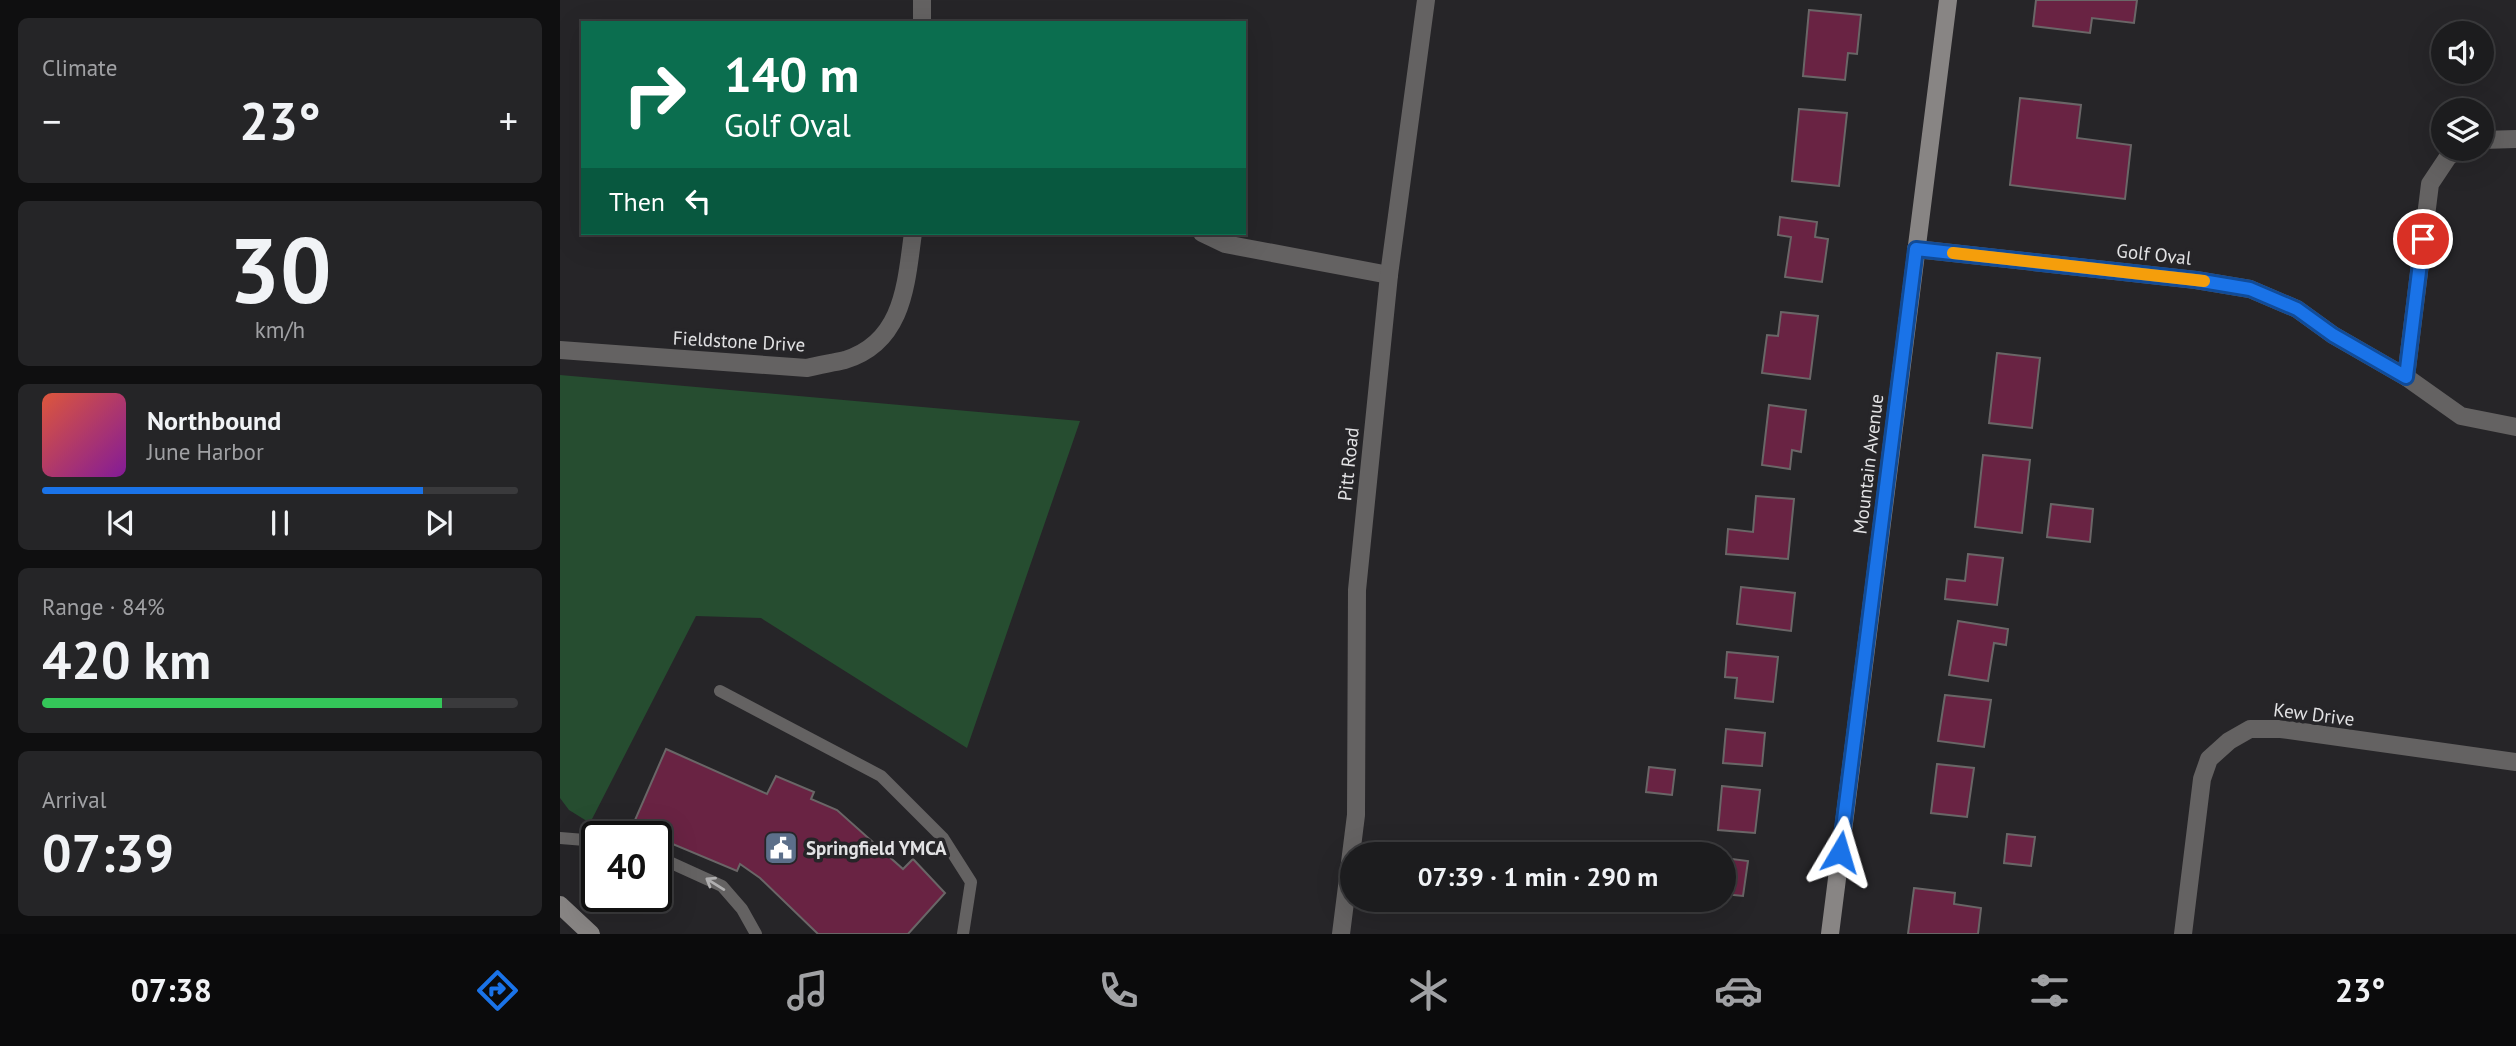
<!DOCTYPE html>
<html lang="en">
<head>
<meta charset="utf-8">
<style>
  :root { --surface:#1c1c1e; --page:#252527; --text:#f1f3f6; --muted:#a0a1a4; --line:#3a3a3c; --accent:#1a73e8 }
  body { margin:0; font-family:"PT Sans",sans-serif; background:var(--page); color:var(--text); height:100vh; display:flex; flex-direction:column; font-size:26px; white-space:nowrap }
  * { box-sizing:border-box; margin:0 }
  p { font-size:23px; color:var(--muted) }
  .icon { flex:none; width:38px; height:38px; fill:none; stroke:currentColor; stroke-width:2; stroke-linecap:round; stroke-linejoin:round }
  .map { position:relative; flex:1; overflow:hidden }
  .side { display:flex; flex-direction:column; gap:18px; padding:18px; background:#0f0f10; width:560px }
  .side>* { flex:none }
  .top-card { position:absolute; left:21px; top:21px; width:665px; height:214px; border-radius:0px; box-shadow:0 7px 28px #0002,0 0 0 2px var(--line); background:#0b6e4f; color:#fff; overflow:hidden }
  .controls { position:absolute; left:1871px; top:21px; display:grid; gap:14px }
  .controls a { display:grid; place-items:center; width:63px; height:63px; border-radius:50%; background:var(--surface); box-shadow:0 7px 28px #0002,0 0 0 2px var(--line); font-size:35px }
  .speed { position:absolute; left:21px; top:821px; display:flex; gap:14px; font-size:35px; font-weight:700; text-align:center }
  .speed>* { display:grid; place-content:center; width:91px; height:91px; border-radius:50%; background:var(--surface); box-shadow:0 7px 28px #0002,0 0 0 2px var(--line); line-height:1 }
  .speed .limit { border:4px solid #111; border-radius:10px; background:#fff; color:#111 }
  .pin { position:absolute; display:grid; place-items:center; width:60px; height:60px; color:#fff; margin:-30px; border:4px solid #fff; border-radius:50%; box-shadow:0 2px 7px #0007 }
  .me { position:absolute; width:77px; margin:-38px; rotate:7deg; stroke-linejoin:round; filter:drop-shadow(0 0 5px #0008) }
  .turn { display:flex; align-items:center; gap:24px; height:147px; padding:0 28px; font-size:32px }
  .turn .icon { width:91px; height:91px; stroke-width:2.5 }
  .turn b { display:block; font-size:49px; line-height:60px }
  .then { display:flex; align-items:center; height:66px; padding:0 28px; background:#0003; gap:14px; font-size:26px }
  .big { font-size:52px; font-weight:600; line-height:1.1 }
  .side .widget { flex:1; display:flex; flex-direction:column; justify-content:center; gap:10px; min-width:0; padding:0 24px; border-radius:10px; background:var(--page) }
  .side .dial { align-items:center; gap:0 }
  .dial b { font-size:91px; line-height:1 }
  .song { display:flex; align-items:center; gap:21px }
  .cover { width:84px; height:84px; border-radius:10px; background:linear-gradient(135deg,hsl(10 70% 55%),hsl(290 70% 35%)) }
  .played { height:7px; border-radius:4px; background:linear-gradient(90deg,var(--accent) 80%,var(--line) 80%) }
  .keys { display:flex; justify-content:space-around; direction:ltr }
  .heat { display:flex; justify-content:space-between; align-items:center; font-size:38px; direction:ltr }
  .charge { height:10px; border-radius:5px; background:linear-gradient(90deg,#34c759 84%,var(--line) 0) }
  .trip { position:absolute; left:780px; top:842px; width:396px; height:70px; border-radius:35px; background:var(--surface); box-shadow:0 7px 28px #0002,0 0 0 2px var(--line); font-weight:600; line-height:70px; text-align:center }
  .menu { display:flex; height:112px; justify-content:space-around; align-items:center; background:#0b0b0c; color:var(--muted) }
  .menu .icon { width:49px; height:49px }
  .menu .selected { color:var(--accent) }
  .menu b { font-size:32px; color:var(--text) }
  main { display:flex; flex:1; min-height:0 }
  .map>svg:first-child { display:block }
  .green { fill:#264d30 }
  .building { fill:#692343; stroke:#6a6667; stroke-width:2 }
  .lines { fill:none; stroke-linecap:round; stroke-linejoin:round }
  .lane { stroke:#646262; stroke-width:12 }
  .street { stroke:#646262; stroke-width:18 }
  .secondary { stroke:#888584; stroke-width:18 }
  .oneway { stroke:#b0afb0 }
  .route-casing { stroke:#114b97; stroke-width:18 }
  .route { stroke:#1a73e8; stroke-width:12 }
  .slow { stroke:#f59e0b; stroke-width:12 }
  .labels { text-anchor:middle; stroke-width:7; stroke-linejoin:round; paint-order:stroke }
  .street-label { font-size:19px; fill:#e2e2e4; stroke:#262528 }
  .poi-label { font-size:19px; font-weight:bold; fill:#e2e2e4; stroke:#262528; text-anchor:start }
</style>
</head>
<body>
<main>
<section class="side">
<div class="widget"><p>Climate</p>
<div class="heat"><a>−</a><b class="big">23°</b><a>+</a></div>
</div>
<div class="widget dial"><b>30</b><p>km/h</p></div>
<div class="widget">
<div class="song"><i class="cover"></i><div><b>Northbound</b><p>June Harbor</p></div></div>
<div class="played"></div>
<div class="keys"><svg class="icon" aria-label="previous" viewBox="0 0 24 24"><path d="M18 5L8 12l10 7zM5 5v14"/></svg><svg class="icon" aria-label="pause" viewBox="0 0 24 24"><path d="M8 5v14M16 5v14"/></svg><svg class="icon" aria-label="next" viewBox="0 0 24 24"><path d="M6 5l10 7-10 7zM19 5v14"/></svg></div>
</div>
<div class="widget"><p>Range · 84%</p><b class="big">420 km</b><div class="charge"></div></div>
<div class="widget"><p>Arrival</p><b class="big">07:39</b></div>
</section>
<div class="map">
<svg width="1956" height="934" viewBox="0 0 1956 934">
  <rect width="100%" height="100%" fill="#262528"/>
  <polygon class="green" points="0,375 520,421 407,748 201,618 136,616 30,823 9,810 0,798"/>
  <g class="building">
    <polygon points="1476,0 1577,0 1574,23 1532,18 1530,33 1473,26"/>
    <polygon points="1249,10 1301,15 1297,54 1288,53 1285,80 1243,76"/>
    <polygon points="1460,98 1521,105 1517,138 1571,145 1565,199 1450,185"/>
    <polygon points="1239,109 1287,113 1279,186 1232,181"/>
    <polygon points="1220,217 1257,222 1255,237 1268,239 1262,282 1225,277 1231,237 1218,235"/>
    <polygon points="1221,312 1258,316 1250,379 1202,373 1207,335 1218,336"/>
    <polygon points="1437,353 1480,358 1472,428 1429,423"/>
    <polygon points="1209,405 1246,410 1241,452 1232,450 1230,469 1202,465"/>
    <polygon points="1423,455 1470,460 1462,533 1415,527"/>
    <polygon points="1196,496 1234,499 1228,559 1166,554 1168,529 1193,532"/>
    <polygon points="1491,504 1533,509 1530,542 1487,537"/>
    <polygon points="1408,554 1443,558 1437,605 1385,599 1387,579 1405,581"/>
    <polygon points="1181,587 1235,593 1231,631 1177,624"/>
    <polygon points="1398,621 1448,629 1446,645 1434,643 1428,681 1389,675"/>
    <polygon points="1167,652 1218,657 1213,702 1175,698 1177,678 1165,677"/>
    <polygon points="1385,695 1431,700 1424,747 1378,741"/>
    <polygon points="1166,729 1205,733 1202,766 1163,763"/>
    <polygon points="106,749 207,794 216,776 254,792 251,799 277,810 343,869 353,859 385,893 348,934 258,934 200,878 180,864 177,871 72,827"/>
    <polygon points="1377,764 1414,768 1407,817 1371,813"/>
    <polygon points="1089,767 1115,770 1112,795 1086,792"/>
    <polygon points="1162,786 1200,790 1195,833 1158,830"/>
    <polygon points="1447,834 1475,837 1471,866 1444,863"/>
    <polygon points="1164,858 1188,861 1183,896 1164,894"/>
    <polygon points="1354,888 1395,893 1394,904 1421,908 1418,934 1348,934"/>
  </g>
  <g class="lines">
    <g class="lane">
      <polyline points="160,691 321,776 383,838 411,882 403,934"/>
      <polyline points="0,838 37,841"/>
      <polyline points="96,856 162,886 182,909 196,934"/>
    </g>
    <g class="street">
      <polyline points="362,0 362,23"/>
      <polyline points="1922,140 1956,139"/>
      <polyline points="642,233 665,244 829,275"/>
      <polyline points="1356,249 1636,280 1690,289 1737,309 1773,335 1846,377 1901,416 1956,427"/>
      <path d="M0,350L247,368C259,365 272,363 285,360C344,342 346,283 353,233"/>
      <polyline points="1846,377 1870,184 1888,157 1899,149"/>
      <polyline points="781,934 796,815 797,590 829,275 866,0"/>
      <polyline points="1623,934 1642,779 1649,759 1669,741 1690,729 1721,729 1956,762"/>
    </g>
    <g class="secondary">
      <polyline points="0,905 31,934"/>
      <polyline points="1270,934 1388,0"/>
    </g>
  </g>
  <defs><path id="oneway-shaft" d="M-6 0H5M1.5-3L5.5 0L1.5 3" fill="none" stroke-width="1.6" stroke-linecap="round" stroke-linejoin="round" transform="scale(1.75)"/></defs>
  <use class="oneway" href="#oneway-shaft" transform="translate(155 884) rotate(-148)"/>
  <g class="lines">
    <g class="route-casing">
      <polyline id="route" points="1280,852 1356,249 1636,280 1690,289 1737,309 1773,335 1846,377 1863,239"/>
    </g>
    <use href="#route" class="route"/>
    <polyline class="slow" points="1393,253 1644,281"/>
  </g>
  <defs>
    <g id="civic-square" transform="scale(1.75)"><rect x="-9" y="-9" width="18" height="18" rx="4" fill="#5c6f8a" stroke="#262528"/><path d="M-.6-6.5H3V-4.5H.6V-3L4-1V1h2V6H-6V1h2V-1L-.6-3ZM-1.2 2.5V6h2.4V2.5Z" fill="#fff"/></g>
  </defs>
  <g fill-rule="evenodd">
    <use href="#civic-square" x="221" y="848"/>
  </g>
  <g class="labels">
    <g class="street-label">
      <text transform="translate(1594 254) rotate(6)" y="7">Golf Oval</text>
      <text transform="translate(179 341) rotate(3)" y="7">Fieldstone Drive</text>
      <text transform="translate(788 464) rotate(-84)" y="7">Pitt Road</text>
      <text transform="translate(1308 464) rotate(-83)" y="7">Mountain Avenue</text>
      <text transform="translate(1754 714) rotate(7)" y="7">Kew Drive</text>
    </g>
    <g class="poi-label">
      <text x="246" y="855">Springfield YMCA</text>
    </g>
  </g>
</svg>
<div class="controls">
<a><svg class="icon" aria-label="sound" viewBox="0 0 24 24"><path d="M4 9h4l5-4v14l-5-4H4zM17 9q2 3 0 6"/></svg></a>
<a><svg class="icon" aria-label="layers" viewBox="0 0 24 24"><path d="M12 4l9 5-9 5-9-5zM3 14l9 5 9-5"/></svg></a>
</div>
<div class="speed"><div class="limit">40</div></div>
<div class="pin" style="left:1863px;top:239px;background:#d93025"><svg class="icon" aria-label="arrive" viewBox="0 0 24 24"><path d="M6 21V4h12l-3 4 3 4H6"/></svg></div>
<svg class="me" style="left:1280px;top:852px" viewBox="-20 -20 40 40"><path d="M0-17L14 15 0 8-14 15z" fill="#1a73e8" stroke="#fff" stroke-width="4"/></svg>
<div class="trip">07:39 · 1 min · 290 m</div>
<div class="top-card">
<div class="turn"><svg class="icon" aria-label="right" viewBox="0 0 24 24"><path d="M7 20v-9h11M14 6l5 5-5 5"/></svg><div><b>140 m</b>Golf Oval</div></div>
<div class="then">Then<svg class="icon" aria-label="left" viewBox="0 0 24 24"><path d="M17 20v-9H6M10 6l-5 5 5 5"/></svg></div>
</div>
</div>
</main>
<nav class="menu">
<b>07:38</b>
<svg class="icon selected" aria-label="directions" viewBox="0 0 24 24"><path d="M12 3l9 9-9 9-9-9zM9 14v-3h6M13 9l2 2-2 2"/></svg>
<svg class="icon" aria-label="music" viewBox="0 0 24 24"><path d="M9 18V5l10-2v13"/><circle cx="6" cy="18" r="3"/><circle cx="16" cy="16" r="3"/></svg>
<svg class="icon" aria-label="phone" viewBox="0 0 24 24"><path d="M5 4h4l2 5-3 2q2 4 5 5l2-3 5 2v4C11 20 4 13 5 4z"/></svg>
<svg class="icon" aria-label="climate" viewBox="0 0 24 24"><path d="M12 3v18M4 7l16 10M4 17L20 7"/></svg>
<svg class="icon" aria-label="car" viewBox="0 0 24 24"><path d="M5 17H2v-5l4-1 3-4h7l3 4 3 1v5h-3M9 17h6M6 11h13"/><circle cx="7" cy="17" r="2"/><circle cx="17" cy="17" r="2"/></svg>
<svg class="icon" aria-label="filters" viewBox="0 0 24 24"><path d="M4 7h16M4 17h16"/><circle cx="9" cy="7" r="2"/><circle cx="15" cy="17" r="2"/></svg>
<b>23°</b>
</nav>
</body>
</html>
